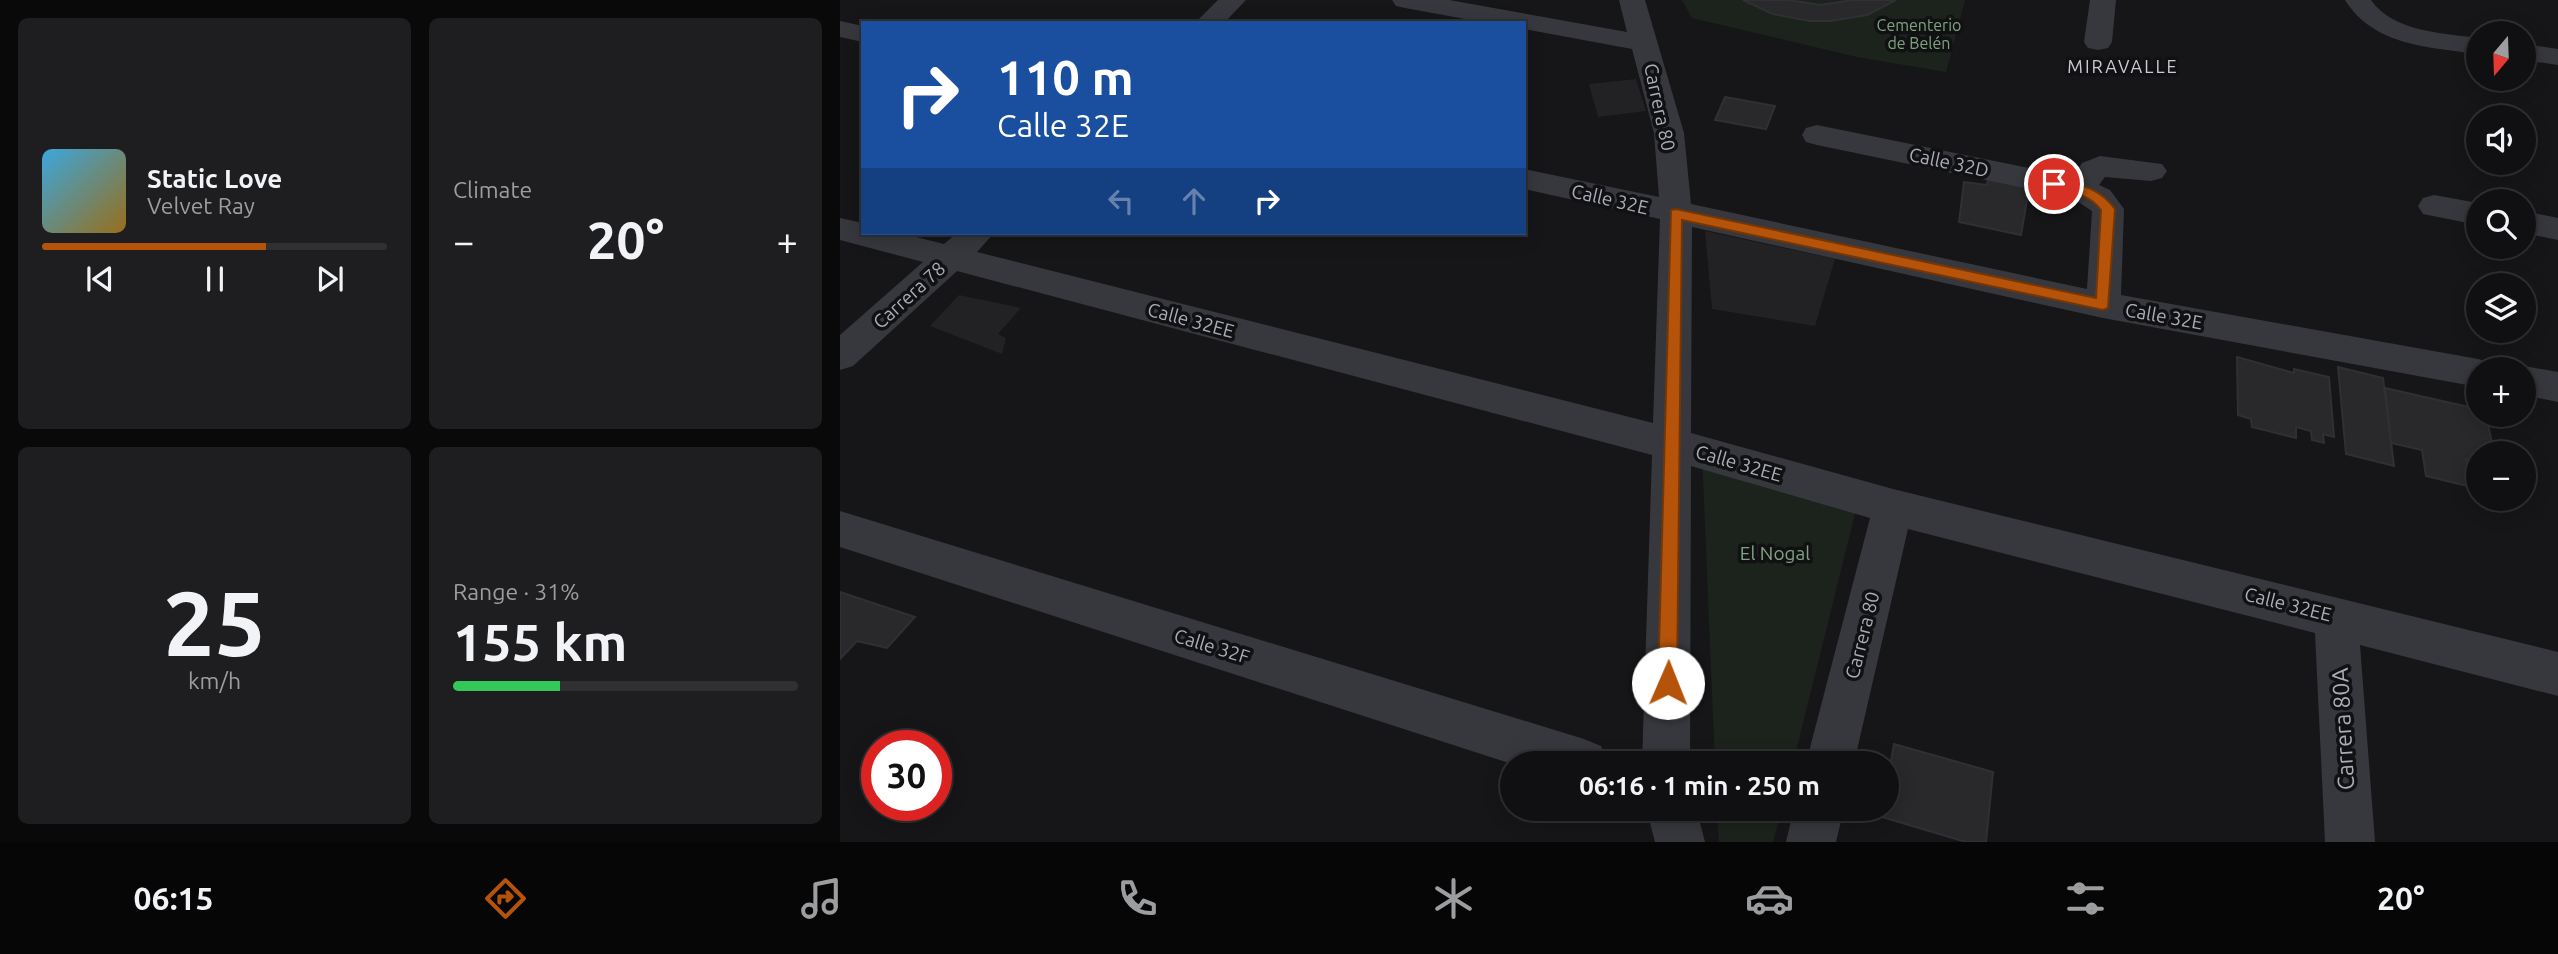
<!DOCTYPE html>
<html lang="en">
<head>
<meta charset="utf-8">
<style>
  :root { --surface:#101012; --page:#1e1e20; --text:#f1f3f6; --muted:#9c9d9f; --line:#303032; --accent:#b45309 }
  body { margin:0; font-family:Ubuntu,sans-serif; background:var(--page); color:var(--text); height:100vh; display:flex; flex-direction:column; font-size:26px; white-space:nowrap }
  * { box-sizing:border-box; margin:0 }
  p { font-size:23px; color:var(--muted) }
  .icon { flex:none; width:38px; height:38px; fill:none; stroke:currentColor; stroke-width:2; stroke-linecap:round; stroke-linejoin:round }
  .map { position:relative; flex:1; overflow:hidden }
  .drawer { display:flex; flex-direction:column; gap:18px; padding:18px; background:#09090a; width:840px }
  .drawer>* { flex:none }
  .top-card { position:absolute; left:21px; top:21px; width:665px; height:214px; border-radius:0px; box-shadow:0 4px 18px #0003,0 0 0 2px var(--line); background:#1a4fa0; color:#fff; overflow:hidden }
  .needle { width:46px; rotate:199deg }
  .tools { position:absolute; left:1626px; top:21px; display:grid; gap:14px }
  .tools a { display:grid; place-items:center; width:70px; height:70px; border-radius:50%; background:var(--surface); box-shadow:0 4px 18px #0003,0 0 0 2px var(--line); font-size:35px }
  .speed { position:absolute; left:21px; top:730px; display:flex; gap:14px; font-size:35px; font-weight:700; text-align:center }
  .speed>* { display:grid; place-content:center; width:91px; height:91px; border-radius:50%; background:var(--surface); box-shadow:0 4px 18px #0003,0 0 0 2px var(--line); line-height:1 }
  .speed .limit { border:10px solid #d22; background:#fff; color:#111 }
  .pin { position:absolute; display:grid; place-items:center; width:60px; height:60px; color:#fff; margin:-30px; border:4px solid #fff; border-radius:50%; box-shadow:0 2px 7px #0007 }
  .me { position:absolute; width:77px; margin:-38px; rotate:1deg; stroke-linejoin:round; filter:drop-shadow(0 0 5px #0008) }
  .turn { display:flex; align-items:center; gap:24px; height:147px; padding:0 21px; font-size:32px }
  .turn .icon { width:91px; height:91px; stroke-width:2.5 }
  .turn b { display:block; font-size:49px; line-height:60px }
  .lanes { display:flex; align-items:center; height:66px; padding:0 21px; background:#0003; justify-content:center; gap:35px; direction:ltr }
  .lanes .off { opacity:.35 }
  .big { font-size:52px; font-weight:700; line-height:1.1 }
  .drawer .widget { flex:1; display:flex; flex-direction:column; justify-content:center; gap:10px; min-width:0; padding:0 24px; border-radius:10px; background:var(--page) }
  .drawer .dial { align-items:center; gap:0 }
  .dial b { font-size:91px; line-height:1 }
  .song { display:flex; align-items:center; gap:21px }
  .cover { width:84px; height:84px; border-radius:10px; background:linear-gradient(135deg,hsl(200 70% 55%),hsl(40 70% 35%)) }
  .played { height:7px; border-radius:4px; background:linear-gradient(90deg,var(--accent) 65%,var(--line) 65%) }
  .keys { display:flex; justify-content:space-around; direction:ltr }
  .heat { display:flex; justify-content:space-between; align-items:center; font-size:38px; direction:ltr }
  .charge { height:10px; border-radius:5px; background:linear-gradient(90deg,#34c759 31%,var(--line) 0) }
  .drawer .tiles { flex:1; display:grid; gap:18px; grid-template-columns:repeat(2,1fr) }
  .trip { position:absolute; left:660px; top:751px; width:399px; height:70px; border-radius:35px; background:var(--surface); box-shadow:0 4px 18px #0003,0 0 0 2px var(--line); font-weight:700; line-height:70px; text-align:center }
  .tab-bar { display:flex; height:112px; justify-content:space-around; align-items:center; background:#060607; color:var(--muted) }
  .tab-bar .icon { width:49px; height:49px }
  .tab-bar .selected { color:var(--accent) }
  .tab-bar b { font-size:32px; color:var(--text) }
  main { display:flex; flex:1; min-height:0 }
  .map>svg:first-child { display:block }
  .built { fill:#222225 }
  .green { fill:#1c231d }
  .building { fill:#29292c; stroke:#303034; stroke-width:2 }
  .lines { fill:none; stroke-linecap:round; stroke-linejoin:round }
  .minor { fill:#37383d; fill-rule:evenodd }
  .route { fill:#b45309; stroke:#753606; stroke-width:2 }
  .labels { text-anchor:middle; stroke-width:7; stroke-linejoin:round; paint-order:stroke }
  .far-park-label { font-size:16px; fill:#7fa381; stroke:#111113 }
  .far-neighbourhood-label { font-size:18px; letter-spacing:2px; fill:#c9ccd4; stroke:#111113 }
  .street-label { font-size:19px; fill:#a8adb8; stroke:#111113 }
  .park-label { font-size:19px; fill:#7fa381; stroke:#111113 }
  .near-street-label { font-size:23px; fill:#a8adb8; stroke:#111113 }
</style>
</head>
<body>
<main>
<section class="drawer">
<div class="tiles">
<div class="widget">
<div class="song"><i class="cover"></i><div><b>Static Love</b><p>Velvet Ray</p></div></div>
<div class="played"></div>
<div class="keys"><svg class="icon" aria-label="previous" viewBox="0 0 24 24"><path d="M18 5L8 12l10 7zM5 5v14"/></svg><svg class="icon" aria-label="pause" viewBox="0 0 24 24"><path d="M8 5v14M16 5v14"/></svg><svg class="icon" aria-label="next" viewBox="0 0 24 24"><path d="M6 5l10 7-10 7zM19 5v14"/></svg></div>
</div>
<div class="widget"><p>Climate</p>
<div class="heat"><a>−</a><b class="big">20°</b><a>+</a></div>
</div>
<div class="widget dial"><b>25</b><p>km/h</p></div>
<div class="widget"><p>Range · 31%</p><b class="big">155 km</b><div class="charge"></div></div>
</div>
</section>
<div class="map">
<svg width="1718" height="842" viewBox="0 0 1718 842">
  <rect width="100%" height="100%" fill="#161618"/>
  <g class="built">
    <polygon points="796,79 806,111 758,117 749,84"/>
    <polygon points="865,231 995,259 975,326 872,309"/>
    <polygon points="119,295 181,308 158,334 166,338 162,354 90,326"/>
  </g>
  <g class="green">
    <polygon points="842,0 1125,0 1106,72 1017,57 852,18"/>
    <polygon points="862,451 1018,502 953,763 875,763"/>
    <polygon points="877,809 942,809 933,842 879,842"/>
  </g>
  <g class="building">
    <polygon points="903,0 949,0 980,5 1013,0 1056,0 1027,15 990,21 970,21 933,14"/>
    <polygon points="885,97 935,106 926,129 875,120"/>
    <polygon points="1149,174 1190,183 1181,235 1119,222 1124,182 1147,185"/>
    <polygon points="1397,357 1454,373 1454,369 1489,377 1494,437 1483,434 1484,443 1472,440 1471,431 1456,427 1456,438 1412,427 1411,419 1398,415"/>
    <polygon points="1498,367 1543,378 1554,466 1506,454"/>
    <polygon points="1545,388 1638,409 1638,415 1646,415 1654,453 1638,453 1638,461 1626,459 1631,487 1586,476 1582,450 1551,443"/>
    <polygon points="0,592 75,617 47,648 17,641 0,659"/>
    <polygon points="1054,744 1153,772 1146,842 1126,842 1042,817 1043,808 1046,808 1046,790"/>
  </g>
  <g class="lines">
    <g class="minor">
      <polygon points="378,0 406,0 384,23 355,23"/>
      <polygon points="552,0 609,0 787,32 779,0 805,0 844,133 851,204 1247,289 1252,211 1232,198 977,145 966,142 962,135 966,128 977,125 1233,177 1242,163 1260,156 1322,164 1327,171 1322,178 1311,181 1265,177 1259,185 1270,190 1284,209 1281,295 1638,359 1651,363 1655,369 1638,369 1638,387 1263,318 852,227 851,433 1053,489 1718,652 1718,696 1520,645 1535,842 1485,842 1475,633 1068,529 1014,763 966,763 1030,518 851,466 850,763 802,763 812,455 117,271 13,366 0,370 0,335 83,262 0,240 0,218 23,223 23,233 60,233 104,244 117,233 154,233 137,252 813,423 820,219 684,189 684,169 819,197 814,133 792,49 684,29 684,23 647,23 565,8 556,6"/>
      <polygon points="1250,0 1276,0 1272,42 1268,48 1258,50 1248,48 1244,42"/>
      <path d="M1505,0H1531C1553,32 1603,33 1638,38V54C1588,47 1534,46 1505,0Z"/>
      <polygon points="0,21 23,26 23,42 0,37"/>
      <polygon points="1684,44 1718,49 1718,65 1684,60"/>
      <polygon points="1594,195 1638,203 1638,225 1583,214 1578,206 1583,198"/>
      <polygon points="1684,211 1718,218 1718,240 1684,233"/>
      <polygon points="1684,366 1718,372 1718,402 1684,395 1684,369 1675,369"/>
      <polygon points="0,511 744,739 761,746 768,763 672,764 0,547"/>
      <polygon points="806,808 856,808 865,842 815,842"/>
      <polygon points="954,808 1004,808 996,842 946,842"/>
    </g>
  </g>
  <path class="route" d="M1214,179C1239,184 1260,188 1275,209L1268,308L1263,310L842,220L837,683L834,690L828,692L821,690L818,683L831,210L836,209L1256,298L1261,210C1248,193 1230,192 1210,187L1208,184Z"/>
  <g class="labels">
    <g class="far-park-label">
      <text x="1079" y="31">Cementerio<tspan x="1079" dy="18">de Belén</tspan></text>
    </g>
    <g class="far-neighbourhood-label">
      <text x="1283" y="73">MIRAVALLE</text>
    </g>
    <g class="street-label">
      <text transform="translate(820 107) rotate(78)" y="7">Carrera 80</text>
      <text transform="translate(1109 162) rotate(12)" y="7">Calle 32D</text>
      <text transform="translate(770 199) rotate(13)" y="7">Calle 32E</text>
      <text transform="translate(69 295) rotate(-42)" y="7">Carrera 78</text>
      <text transform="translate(1324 316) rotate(10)" y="7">Calle 32E</text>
      <text transform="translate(351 320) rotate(15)" y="7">Calle 32EE</text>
      <text transform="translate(899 463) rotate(16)" y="7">Calle 32EE</text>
      <text transform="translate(1448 604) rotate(14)" y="7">Calle 32EE</text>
      <text transform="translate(1022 635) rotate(-76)" y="7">Carrera 80</text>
      <text transform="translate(372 646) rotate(17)" y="7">Calle 32F</text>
    </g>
    <g class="park-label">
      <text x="935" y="560">El Nogal</text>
    </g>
    <g class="near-street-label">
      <text transform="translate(1503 729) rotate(-93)" y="8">Carrera 80A</text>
    </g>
  </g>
</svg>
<div class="tools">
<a><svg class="needle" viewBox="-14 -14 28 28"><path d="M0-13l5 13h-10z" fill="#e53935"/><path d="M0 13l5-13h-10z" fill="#9c9d9f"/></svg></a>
<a><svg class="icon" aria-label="sound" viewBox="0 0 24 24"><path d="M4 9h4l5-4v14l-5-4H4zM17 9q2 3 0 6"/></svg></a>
<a><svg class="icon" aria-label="search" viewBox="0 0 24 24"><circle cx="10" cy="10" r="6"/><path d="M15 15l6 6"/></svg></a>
<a><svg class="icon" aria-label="layers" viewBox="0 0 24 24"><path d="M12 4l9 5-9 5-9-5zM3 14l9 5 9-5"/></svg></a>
<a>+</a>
<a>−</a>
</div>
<div class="speed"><div class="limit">30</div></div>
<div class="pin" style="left:1214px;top:184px;background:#d93025"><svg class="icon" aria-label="arrive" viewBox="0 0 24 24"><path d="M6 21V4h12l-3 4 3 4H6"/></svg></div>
<svg class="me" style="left:828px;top:683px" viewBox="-20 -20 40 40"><circle r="19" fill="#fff"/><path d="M0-13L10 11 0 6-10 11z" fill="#b45309"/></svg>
<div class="trip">06:16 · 1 min · 250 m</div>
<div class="top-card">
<div class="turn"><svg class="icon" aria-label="right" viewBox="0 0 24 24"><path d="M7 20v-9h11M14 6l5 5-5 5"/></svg><div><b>110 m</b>Calle 32E</div></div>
<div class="lanes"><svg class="icon off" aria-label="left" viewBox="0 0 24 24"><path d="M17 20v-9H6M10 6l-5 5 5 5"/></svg><svg class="icon off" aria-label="ahead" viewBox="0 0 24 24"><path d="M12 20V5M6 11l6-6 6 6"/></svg><svg class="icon" aria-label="right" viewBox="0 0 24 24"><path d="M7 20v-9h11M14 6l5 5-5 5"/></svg></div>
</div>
</div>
</main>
<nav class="tab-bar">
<b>06:15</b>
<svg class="icon selected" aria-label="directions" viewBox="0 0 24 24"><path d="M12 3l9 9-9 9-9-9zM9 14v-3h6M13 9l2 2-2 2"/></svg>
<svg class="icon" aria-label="music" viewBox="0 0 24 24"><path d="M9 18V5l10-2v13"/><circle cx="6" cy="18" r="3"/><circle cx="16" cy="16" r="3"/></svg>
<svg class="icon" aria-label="phone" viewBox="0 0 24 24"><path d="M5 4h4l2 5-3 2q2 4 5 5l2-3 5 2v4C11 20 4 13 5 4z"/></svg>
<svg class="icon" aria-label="climate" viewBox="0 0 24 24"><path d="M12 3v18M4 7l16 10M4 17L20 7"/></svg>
<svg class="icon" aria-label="car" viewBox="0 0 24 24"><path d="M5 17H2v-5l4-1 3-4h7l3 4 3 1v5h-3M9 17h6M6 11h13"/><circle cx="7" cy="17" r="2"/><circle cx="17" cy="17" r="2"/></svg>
<svg class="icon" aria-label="filters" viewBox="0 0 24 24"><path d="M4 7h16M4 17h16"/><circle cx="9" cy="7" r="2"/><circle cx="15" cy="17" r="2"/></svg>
<b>20°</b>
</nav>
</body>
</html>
